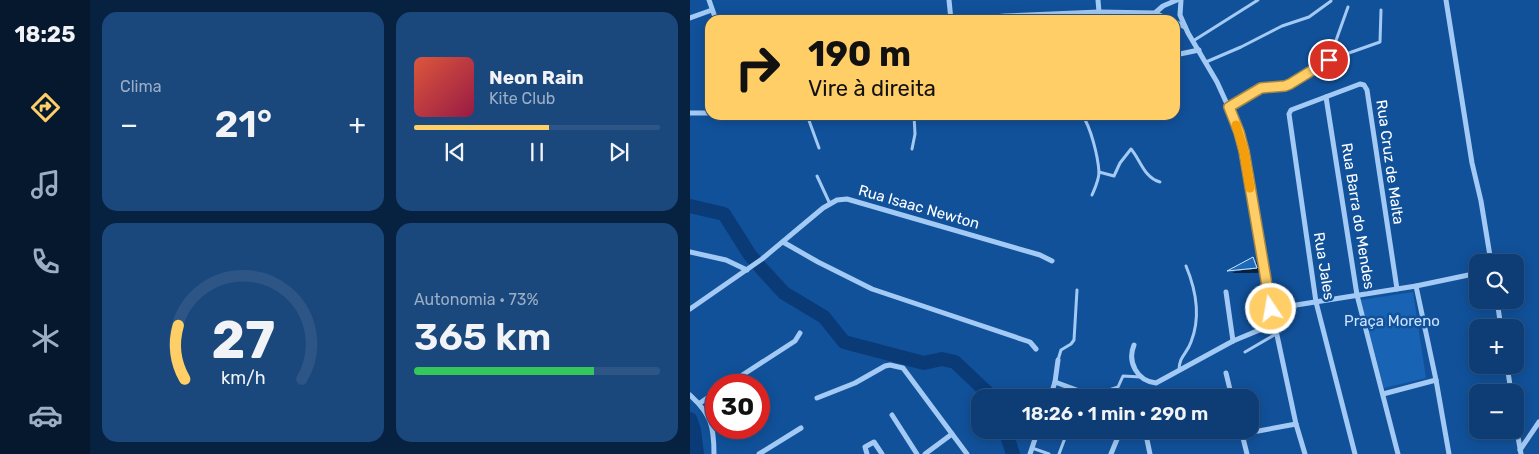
<!DOCTYPE html>
<html lang="pt">
<head>
<meta charset="utf-8">
<style>
  :root { --surface:#0d3d74; --page:#1b487c; --text:#f1f3f6; --muted:#9aaec5; --line:#2d5686; --accent:#ffce67 }
  body { margin:0; font-family:Rubik,sans-serif; background:var(--page); color:var(--text); height:100vh; display:flex; flex-direction:column; font-size:19px; white-space:nowrap }
  * { box-sizing:border-box; margin:0 }
  p { font-size:16px; color:var(--muted) }
  .icon { flex:none; width:28px; height:28px; fill:none; stroke:currentColor; stroke-width:2; stroke-linecap:round; stroke-linejoin:round }
  .map { position:relative; flex:1; overflow:hidden }
  .drawer { display:flex; flex-direction:column; gap:12px; padding:12px; background:#072240; width:600px }
  .drawer>* { flex:none }
  .guide { position:absolute; left:15px; top:15px; width:475px; height:105px; border-radius:15px; box-shadow:0 2px 12px #0003,0 0 0 1px var(--line); background:#ffce67; color:#111; overflow:hidden }
  .buttons { position:absolute; left:779px; top:254px; display:grid; gap:10px }
  .buttons a { display:grid; place-items:center; width:55px; height:55px; border-radius:10px; background:var(--surface); box-shadow:0 2px 12px #0003,0 0 0 1px var(--line); font-size:25px }
  .speed { position:absolute; left:15px; top:374px; display:flex; gap:10px; font-size:25px; font-weight:700; text-align:center }
  .speed>* { display:grid; place-content:center; width:65px; height:65px; border-radius:50%; background:var(--surface); box-shadow:0 2px 12px #0003,0 0 0 1px var(--line); line-height:1 }
  .speed .limit { border:8px solid #d22; background:#fff; color:#111 }
  .pin { position:absolute; display:grid; place-items:center; width:42px; height:42px; color:#fff; margin:-21px; border:2px solid #fff; border-radius:50%; box-shadow:0 1px 5px #0007 }
  .me { position:absolute; width:55px; margin:-28px; rotate:348deg; stroke-linejoin:round; filter:drop-shadow(0 0 4px #0008) }
  .turn { display:flex; align-items:center; gap:18px; height:105px; padding:0 20px; font-size:22px }
  .turn .icon { width:65px; height:65px; stroke-width:2.5 }
  .turn b { display:block; font-size:35px; line-height:42px }
  .big { font-size:38px; font-weight:600; line-height:1.1 }
  .drawer .tile { flex:1; display:flex; flex-direction:column; justify-content:center; gap:8px; min-width:0; padding:0 18px; border-radius:15px; background:var(--page) }
  .drawer .dial { align-items:center; gap:0 }
  .dial svg { height:130px; overflow:visible; fill:none; stroke:var(--line); stroke-width:7; stroke-linecap:round; text-anchor:middle }
  .dial text { fill:var(--text); stroke:none }
  .song { display:flex; align-items:center; gap:15px }
  .cover { width:60px; height:60px; border-radius:8px; background:linear-gradient(135deg,hsl(10 70% 55%),hsl(340 70% 35%)) }
  .played { height:5px; border-radius:2px; background:linear-gradient(90deg,var(--accent) 55%,var(--line) 55%) }
  .keys { display:flex; justify-content:space-around; direction:ltr }
  .heat { display:flex; justify-content:space-between; align-items:center; font-size:28px; direction:ltr }
  .charge { height:8px; border-radius:4px; background:linear-gradient(90deg,#34c759 73%,var(--line) 0) }
  .drawer .tiles { flex:1; display:grid; gap:12px; grid-template-columns:repeat(2,1fr) }
  .trip { position:absolute; left:281px; top:389px; width:288px; height:50px; border-radius:15px; background:var(--surface); box-shadow:0 2px 12px #0003,0 0 0 1px var(--line); font-weight:600; line-height:50px; text-align:center }
  main { display:flex; flex:1; min-height:0 }
  .tab-bar { display:flex; flex-direction:column; width:90px; justify-content:space-around; align-items:center; background:#05182e; color:var(--muted) }
  .tab-bar .icon { width:35px; height:35px }
  .tab-bar .current { color:var(--accent) }
  .tab-bar b { font-size:22px; color:var(--text) }
  .map>svg:first-child { display:block }
  .green { fill:#1863b4 }
  .lines { fill:none; stroke-linecap:round; stroke-linejoin:round }
  .river { stroke:#0a3b76; stroke-width:14 }
  .building { fill:#1e68b9; stroke:#cce4fe; filter:url(#shadow) }
  .lane { stroke:#a3caf4; stroke-width:3 }
  .street { stroke:#a3caf4; stroke-width:5 }
  .route-casing { stroke:#a68643; stroke-width:12 }
  .route { stroke:#ffce67; stroke-width:9 }
  .slow { stroke:#f59e0b; stroke-width:9 }
  .labels { text-anchor:middle; stroke-width:5; stroke-linejoin:round; paint-order:stroke }
  .street-label { font-size:15px; fill:#fff; stroke:#11519a }
  .park-label { font-size:15px; fill:#cce4fe; stroke:#11519a }
</style>
</head>
<body>
<main>
<nav class="tab-bar">
<b>18:25</b>
<svg class="icon current" aria-label="directions" viewBox="0 0 24 24"><path d="M12 3l9 9-9 9-9-9zM9 14v-3h6M13 9l2 2-2 2"/></svg>
<svg class="icon" aria-label="music" viewBox="0 0 24 24"><path d="M9 18V5l10-2v13"/><circle cx="6" cy="18" r="3"/><circle cx="16" cy="16" r="3"/></svg>
<svg class="icon" aria-label="phone" viewBox="0 0 24 24"><path d="M5 4h4l2 5-3 2q2 4 5 5l2-3 5 2v4C11 20 4 13 5 4z"/></svg>
<svg class="icon" aria-label="climate" viewBox="0 0 24 24"><path d="M12 3v18M4 7l16 10M4 17L20 7"/></svg>
<svg class="icon" aria-label="car" viewBox="0 0 24 24"><path d="M5 17H2v-5l4-1 3-4h7l3 4 3 1v5h-3M9 17h6M6 11h13"/><circle cx="7" cy="17" r="2"/><circle cx="17" cy="17" r="2"/></svg>
</nav>
<section class="drawer">
<div class="tiles">
<div class="tile"><p>Clima</p>
<div class="heat"><a>−</a><b class="big">21°</b><a>+</a></div>
</div>
<div class="tile">
<div class="song"><i class="cover"></i><div><b>Neon Rain</b><p>Kite Club</p></div></div>
<div class="played"></div>
<div class="keys"><svg class="icon" aria-label="previous" viewBox="0 0 24 24"><path d="M18 5L8 12l10 7zM5 5v14"/></svg><svg class="icon" aria-label="pause" viewBox="0 0 24 24"><path d="M8 5v14M16 5v14"/></svg><svg class="icon" aria-label="next" viewBox="0 0 24 24"><path d="M6 5l10 7-10 7zM19 5v14"/></svg></div>
</div>
<div class="tile dial"><svg viewBox="0 0 100 80">
<path d="M14 69A42 42 0 1 1 86 69"/>
<path d="M14 69A42 42 0 0 1 10 36" stroke="#ffce67"/>
<text x="50" y="56" font-size="32" font-weight="700">27</text>
<text x="50" y="72" font-size="11">km/h</text>
</svg></div>
<div class="tile"><p>Autonomia · 73%</p><b class="big">365 km</b><div class="charge"></div></div>
</div>
</section>
<div class="map">
<svg width="849" height="454" viewBox="0 0 849 454">
  <defs>
    <filter id="shadow"><feDropShadow dx="2.5" dy="4" stdDeviation="0" flood-color="#0009"/></filter>
  </defs>
  <rect width="100%" height="100%" fill="#11519a"/>
  <polygon class="green" points="723,292 736,378 694,388 671,300"/>
  <g class="lines">
    <g class="river">
      <polyline points="0,206 34,214 60,255 71,268 94,293 134,317 154,342 234,363 252,359 265,362 303,398"/>
      <polyline points="0,419 4,430 7,454"/>
      <polyline points="315,430 323,454"/>
    </g>
  </g>
  <polygon class="building" points="563,257 567,268 537,271"/>
  <g class="lines">
    <g class="lane">
      <polyline points="503,41 568,0"/>
      <polyline points="639,60 658,7"/>
      <polyline points="516,62 551,47 592,26 619,17 641,1"/>
      <polyline points="539,107 571,88 596,86 639,60 690,42 691,10"/>
      <polyline points="117,115 129,148"/>
      <path d="M392,115C401,127 408,157 409,172C409,180 405,188 402,195"/>
      <polyline points="222,149 225,134 224,115"/>
      <path d="M409,172L424,176L430,163L441,149C450,159 454,178 470,182"/>
      <polyline points="127,176 140,204"/>
      <polyline points="555,352 586,334"/>
      <polyline points="368,360 371,350 381,344 384,340 387,290"/>
      <path d="M489,370C489,356 497,354 501,342C511,317 506,290 496,266"/>
      <polyline points="410,395 413,396 419,390 428,387 433,376 451,377"/>
      <polyline points="342,448 359,454"/>
      <polyline points="369,454 378,430"/>
    </g>
    <g class="street">
      <polyline points="19,0 26,20"/>
      <polyline points="259,0 261,20"/>
      <polyline points="408,0 409,12"/>
      <polyline points="491,0 490,15 498,33 527,82 542,115 553,147 575,279 606,424 615,454"/>
      <polyline points="756,0 782,163 791,201 801,262"/>
      <polyline points="465,13 473,6 487,0"/>
      <polyline points="0,18 22,10"/>
      <polyline points="267,20 315,16 409,12 465,13 480,20"/>
      <polyline points="485,22 495,27"/>
      <polyline points="485,55 509,50"/>
      <polyline points="636,97 667,295 708,454"/>
      <polyline points="0,113 20,113"/>
      <polyline points="93,242 128,262 182,289 340,342 346,349"/>
      <polyline points="0,252 36,260 57,270"/>
      <polyline points="726,286 746,380 759,454"/>
      <polyline points="536,292 543,341"/>
      <polyline points="807,300 811,328"/>
      <polyline points="0,309 72,259 133,208 147,200 157,199 350,255 362,261"/>
      <polyline points="581,309 726,286 788,273"/>
      <path d="M444,345C437,362 447,381 466,383L543,341L584,324"/>
      <polyline points="817,365 821,392"/>
      <polyline points="536,373 542,398"/>
      <polyline points="365,382 392,392 410,395"/>
      <polyline points="37,385 105,341 110,333"/>
      <polyline points="693,394 746,380"/>
      <path d="M0,395C21,414 24,426 24,454"/>
      <polyline points="127,398 165,383 195,366 200,365 213,368 277,454"/>
      <polyline points="360,398 365,382 368,360"/>
      <polyline points="10,403 26,392"/>
      <polyline points="202,415 227,454"/>
      <polyline points="825,420 831,454"/>
      <polyline points="455,430 460,454"/>
      <polyline points="551,430 557,454"/>
      <polyline points="552,434 606,424"/>
      <polyline points="830,450 849,422"/>
      <polyline points="69,454 111,428"/>
      <polyline points="177,454 175,447 184,442 192,454"/>
      <polyline points="235,454 262,434"/>
      <polyline points="340,454 348,430"/>
      <polyline points="421,454 430,432 442,430"/>
      <polyline points="665,454 626,302 599,114 601,110 670,84 674,85 677,90 707,289"/>
    </g>
  </g>
  <g class="lines">
    <g class="route-casing">
      <polyline id="route" points="581,309 554,151 549,132 539,107 571,88 595,86 600,84 639,60"/>
    </g>
    <use href="#route" class="route"/>
    <polyline class="slow" points="546,125 554,151 560,188"/>
  </g>
  <g class="labels">
    <g class="street-label">
      <text transform="translate(700 162) rotate(82)" y="5">Rua Cruz de Malta</text>
      <text transform="translate(229 207) rotate(16)" y="5">Rua Isaac Newton</text>
      <text transform="translate(668 216) rotate(81)" y="5">Rua Barra do Mendes</text>
      <text transform="translate(634 266) rotate(81)" y="5">Rua Jales</text>
    </g>
    <g class="park-label">
      <text x="702" y="326">Praça Moreno</text>
    </g>
  </g>
</svg>
<div class="buttons">
<a><svg class="icon" aria-label="search" viewBox="0 0 24 24"><circle cx="10" cy="10" r="6"/><path d="M15 15l6 6"/></svg></a>
<a>+</a>
<a>−</a>
</div>
<div class="speed"><div class="limit">30</div></div>
<div class="pin" style="left:639px;top:60px;background:#d93025"><svg class="icon" aria-label="arrive" viewBox="0 0 24 24"><path d="M6 21V4h12l-3 4 3 4H6"/></svg></div>
<svg class="me" style="left:581px;top:309px" viewBox="-20 -20 40 40"><circle r="17" fill="#ffce67" stroke="#fff" stroke-width="3"/><path d="M0-11L8 9 0 5-8 9z" fill="#fff"/></svg>
<div class="trip">18:26 · 1 min · 290 m</div>
<div class="guide">
<div class="turn"><svg class="icon" aria-label="right" viewBox="0 0 24 24"><path d="M7 20v-9h11M14 6l5 5-5 5"/></svg><div><b>190 m</b>Vire à direita</div></div>
</div>
</div>
</main>
</body>
</html>
